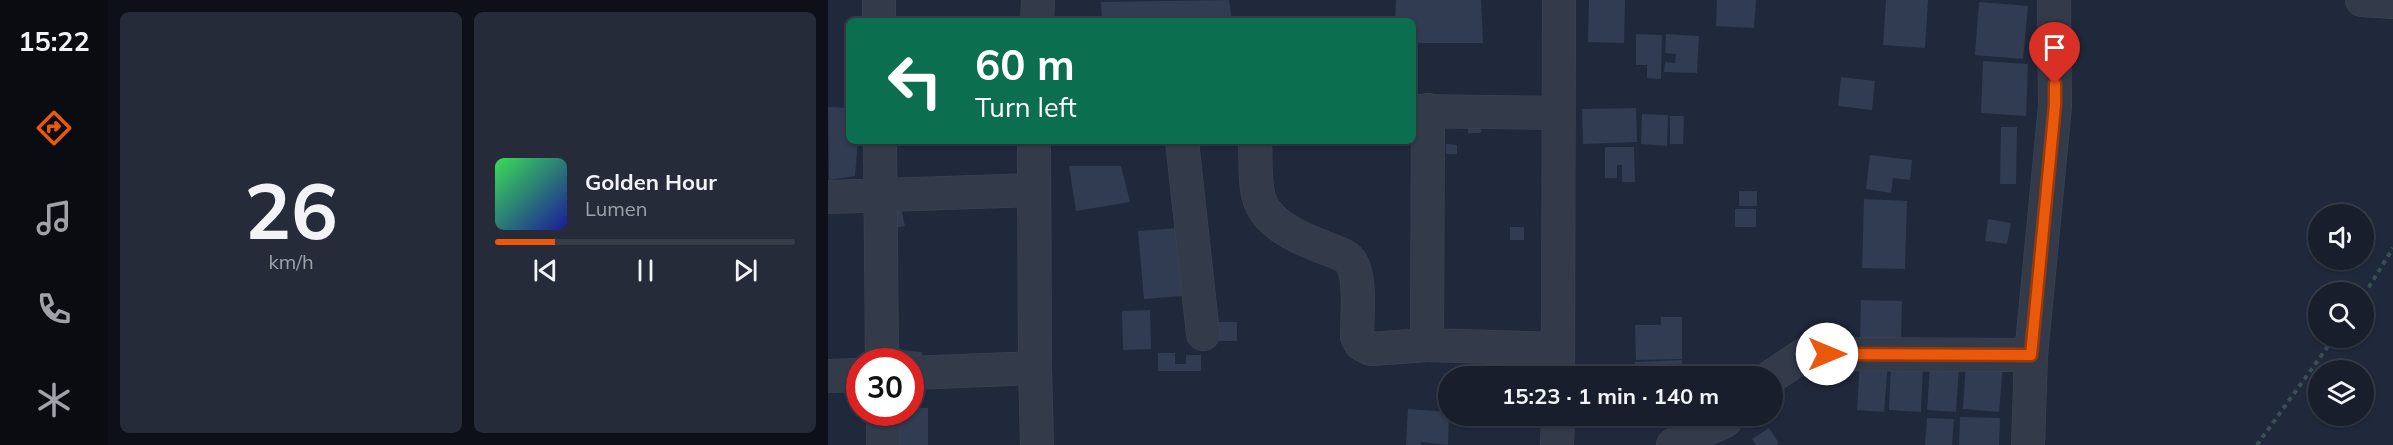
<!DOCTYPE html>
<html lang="en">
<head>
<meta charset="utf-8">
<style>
  :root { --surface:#181e2c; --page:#252b38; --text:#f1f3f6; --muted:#9fa2a9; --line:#363c48; --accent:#ea580c }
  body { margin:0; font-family:Mulish,sans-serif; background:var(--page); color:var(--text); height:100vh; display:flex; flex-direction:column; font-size:22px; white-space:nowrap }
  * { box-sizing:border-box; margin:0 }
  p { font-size:20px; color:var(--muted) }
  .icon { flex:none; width:33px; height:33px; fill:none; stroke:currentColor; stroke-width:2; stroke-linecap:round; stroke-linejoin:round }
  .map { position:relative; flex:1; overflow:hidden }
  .panel { display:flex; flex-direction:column; gap:12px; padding:12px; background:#0d1018; width:720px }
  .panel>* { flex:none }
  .banner { position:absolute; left:18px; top:18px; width:570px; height:126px; border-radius:9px; box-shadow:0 2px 4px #0004,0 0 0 2px var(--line); background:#0b6e4f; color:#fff; overflow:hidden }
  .tools { position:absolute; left:1480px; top:204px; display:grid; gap:12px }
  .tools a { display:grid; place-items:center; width:66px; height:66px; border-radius:50%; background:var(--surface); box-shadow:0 2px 4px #0004,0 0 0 2px var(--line); font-size:30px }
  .speed { position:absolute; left:18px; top:348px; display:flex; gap:12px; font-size:30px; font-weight:700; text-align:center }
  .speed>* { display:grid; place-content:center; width:78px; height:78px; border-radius:50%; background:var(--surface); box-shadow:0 2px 4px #0004,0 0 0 2px var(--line); line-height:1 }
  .speed .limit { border:9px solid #d22; background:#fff; color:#111 }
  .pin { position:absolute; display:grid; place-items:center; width:51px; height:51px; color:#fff; margin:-62px -26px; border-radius:50% 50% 50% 0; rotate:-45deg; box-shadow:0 0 6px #0007 }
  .pin .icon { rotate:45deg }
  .me { position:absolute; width:66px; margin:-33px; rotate:90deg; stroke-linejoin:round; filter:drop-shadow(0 0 4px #0008) }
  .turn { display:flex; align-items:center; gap:21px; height:126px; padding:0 30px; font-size:27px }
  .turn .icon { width:78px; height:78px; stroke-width:2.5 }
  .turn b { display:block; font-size:42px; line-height:51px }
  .panel .widget { flex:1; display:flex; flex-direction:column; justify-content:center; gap:9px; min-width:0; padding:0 21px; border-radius:9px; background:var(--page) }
  .panel .dial { align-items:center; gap:0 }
  .dial b { font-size:78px; line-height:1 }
  .song { display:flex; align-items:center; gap:18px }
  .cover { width:72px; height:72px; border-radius:9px; background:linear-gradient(135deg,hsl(130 70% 55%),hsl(240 70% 35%)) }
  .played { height:6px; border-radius:3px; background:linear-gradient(90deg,var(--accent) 20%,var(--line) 20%) }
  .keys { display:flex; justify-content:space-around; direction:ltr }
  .panel .tiles { flex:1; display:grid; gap:12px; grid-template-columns:repeat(2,1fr) }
  .trip { position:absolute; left:610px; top:366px; width:345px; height:60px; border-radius:30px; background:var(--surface); box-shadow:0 2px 4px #0004,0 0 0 2px var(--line); font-weight:700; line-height:60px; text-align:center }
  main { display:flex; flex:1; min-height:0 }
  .menu { display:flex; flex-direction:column; width:108px; justify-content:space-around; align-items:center; background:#0a0c12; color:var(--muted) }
  .menu .icon { width:42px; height:42px }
  .menu .selected { color:var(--accent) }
  .menu b { font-size:27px; color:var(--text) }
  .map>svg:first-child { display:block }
  .building { fill:#313b52 }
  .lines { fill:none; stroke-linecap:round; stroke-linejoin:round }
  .minor-casing { stroke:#3d4454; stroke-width:34 }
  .path { stroke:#3a4f54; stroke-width:4; stroke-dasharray:4.5 4.5; stroke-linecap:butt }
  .minor { stroke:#333b4b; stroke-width:33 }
  .route-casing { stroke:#983908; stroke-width:15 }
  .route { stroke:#ea580c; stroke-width:10 }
</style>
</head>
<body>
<main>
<nav class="menu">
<b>15:22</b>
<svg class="icon selected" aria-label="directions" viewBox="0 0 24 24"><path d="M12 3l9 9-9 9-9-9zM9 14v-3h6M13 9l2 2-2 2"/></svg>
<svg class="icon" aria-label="music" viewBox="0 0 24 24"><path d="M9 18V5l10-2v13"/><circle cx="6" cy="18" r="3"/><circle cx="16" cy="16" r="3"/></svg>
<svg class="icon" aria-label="phone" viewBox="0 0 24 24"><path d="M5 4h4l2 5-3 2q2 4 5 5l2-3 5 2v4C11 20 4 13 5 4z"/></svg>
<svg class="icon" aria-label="climate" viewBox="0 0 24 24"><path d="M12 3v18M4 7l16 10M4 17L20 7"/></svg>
</nav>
<section class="panel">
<div class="tiles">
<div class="widget dial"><b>26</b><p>km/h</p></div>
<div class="widget">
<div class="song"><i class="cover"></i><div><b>Golden Hour</b><p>Lumen</p></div></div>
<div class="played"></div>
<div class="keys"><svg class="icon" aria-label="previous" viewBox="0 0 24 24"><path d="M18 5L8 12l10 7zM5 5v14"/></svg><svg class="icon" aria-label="pause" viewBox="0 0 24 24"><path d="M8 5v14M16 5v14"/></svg><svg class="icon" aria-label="next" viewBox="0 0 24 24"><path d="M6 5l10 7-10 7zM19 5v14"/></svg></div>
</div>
</div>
</section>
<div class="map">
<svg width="1565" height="445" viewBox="0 0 1565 445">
  <rect width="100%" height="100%" fill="#20283b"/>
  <g class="building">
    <polygon points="401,0 404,21 274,21 273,2"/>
    <polygon points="568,0 653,0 655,43 585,43 585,21 567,21"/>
    <polygon points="761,0 797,0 796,43 760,42"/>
    <polygon points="889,0 928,0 926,28 888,26"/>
    <polygon points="1058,0 1100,0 1097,48 1055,45"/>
    <polygon points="1151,2 1200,6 1195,59 1147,55"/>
    <polygon points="808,34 834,35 833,79 819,78 819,65 808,65"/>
    <polygon points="838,34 871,36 869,73 836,72 837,62 847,63 848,54 837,53"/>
    <polygon points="1155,61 1200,64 1198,116 1153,113"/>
    <polygon points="1013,77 1047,81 1044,110 1010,106"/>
    <polygon points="0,107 21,108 21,141 30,141 27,176 1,180"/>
    <polygon points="808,108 809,142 755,144 754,109"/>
    <polygon points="814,114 840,115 839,146 813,144"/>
    <polygon points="842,116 856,116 855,144 842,144"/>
    <polygon points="640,117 654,117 653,133 640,133"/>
    <polygon points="1173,127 1189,127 1188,184 1172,184"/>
    <polygon points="618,144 629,145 629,154 618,154"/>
    <polygon points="777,147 806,147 807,182 794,182 794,165 789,165 789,178 777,178"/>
    <polygon points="1042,155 1084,160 1082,180 1065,178 1063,193 1038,189"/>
    <polygon points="241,166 293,166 302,202 248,211"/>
    <rect x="911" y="191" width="18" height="15"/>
    <polygon points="1036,199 1079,201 1077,269 1034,268"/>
    <polygon points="72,204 77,226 62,229 64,207"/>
    <rect x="907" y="209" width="21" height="18"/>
    <polygon points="1160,219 1183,223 1179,244 1157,241"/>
    <rect x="682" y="227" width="14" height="13"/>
    <polygon points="349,228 355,296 316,299 310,231"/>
    <polygon points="1033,300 1074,301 1073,340 1032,339"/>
    <polygon points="322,310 323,349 295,350 294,311"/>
    <polygon points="833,317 854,317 854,359 808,360 807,325 833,325"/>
    <rect x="387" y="322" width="22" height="19"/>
    <polygon points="74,350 94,352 94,362 74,362"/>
    <polygon points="330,353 347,353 347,364 358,364 358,355 373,355 373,371 330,371"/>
    <polygon points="854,360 854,376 807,376 807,362"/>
    <polygon points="1032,360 1060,362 1056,412 1029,410"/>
    <polygon points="1063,362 1095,364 1093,412 1061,410"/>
    <polygon points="1138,363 1175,366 1171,412 1135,409"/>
    <polygon points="1102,366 1131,368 1128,412 1099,410"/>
    <polygon points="770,368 771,376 759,376 758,369"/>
    <polygon points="82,408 100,408 100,445 62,445 62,412 82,412"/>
    <polygon points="580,409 621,412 620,445 593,442 593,445 578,445"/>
    <polygon points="1132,417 1172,418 1171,445 1131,445"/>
    <polygon points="1099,418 1126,419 1124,445 1097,445"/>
    <polygon points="941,428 951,443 948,445 928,445 924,439"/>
  </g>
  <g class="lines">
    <g class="minor-casing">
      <g id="minor">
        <polyline points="51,0 51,21"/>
        <polyline points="1534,0 1565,2"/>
        <polyline points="209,21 210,0"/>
        <polyline points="600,110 599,345 730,349"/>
        <polyline points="585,111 730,113"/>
        <polyline points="52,141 54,362"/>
        <polyline points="206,141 207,368 209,445"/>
        <polyline points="354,141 375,334"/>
        <path d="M427,141C428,158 426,185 432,201C441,226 474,239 497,248C506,252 519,254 524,264C533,279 529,318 529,337L533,344L543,349L599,345"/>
        <polyline points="0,197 205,190"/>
        <polyline points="82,373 207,368"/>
        <polyline points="0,376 32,375"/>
        <polyline points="730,376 731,0"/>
        <polyline points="944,376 977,354 1203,355"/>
        <polyline points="55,412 55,445"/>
        <polyline points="729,445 730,416"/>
        <polyline points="845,445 897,421 901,416"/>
        <polyline points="1200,445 1203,355 1227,106 1226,0"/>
      </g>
    </g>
    <g class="path">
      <polyline points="1536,295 1565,248"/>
      <polyline points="1429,445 1506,338"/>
    </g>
    <use href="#minor" class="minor"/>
  </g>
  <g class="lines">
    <g class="route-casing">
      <polyline id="route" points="999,354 1203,355 1227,105 1227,84"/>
    </g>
    <use href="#route" class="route"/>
  </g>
</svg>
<div class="tools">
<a><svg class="icon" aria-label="sound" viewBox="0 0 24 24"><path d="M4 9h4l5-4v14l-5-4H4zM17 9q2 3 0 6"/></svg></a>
<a><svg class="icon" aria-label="search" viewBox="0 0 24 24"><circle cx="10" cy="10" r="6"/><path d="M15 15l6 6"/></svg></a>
<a><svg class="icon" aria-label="layers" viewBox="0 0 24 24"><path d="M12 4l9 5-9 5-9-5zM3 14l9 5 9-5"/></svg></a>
</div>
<div class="speed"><div class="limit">30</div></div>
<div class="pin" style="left:1227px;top:84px;background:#d93025"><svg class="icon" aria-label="arrive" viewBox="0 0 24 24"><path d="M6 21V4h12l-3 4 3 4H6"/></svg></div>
<svg class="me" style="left:999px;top:354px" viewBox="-20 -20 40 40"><circle r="19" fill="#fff"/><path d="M0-13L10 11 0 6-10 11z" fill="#ea580c"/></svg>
<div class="trip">15:23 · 1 min · 140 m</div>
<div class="banner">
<div class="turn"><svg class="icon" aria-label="left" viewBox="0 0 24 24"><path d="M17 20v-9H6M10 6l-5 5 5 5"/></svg><div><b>60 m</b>Turn left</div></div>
</div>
</div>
</main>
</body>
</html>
